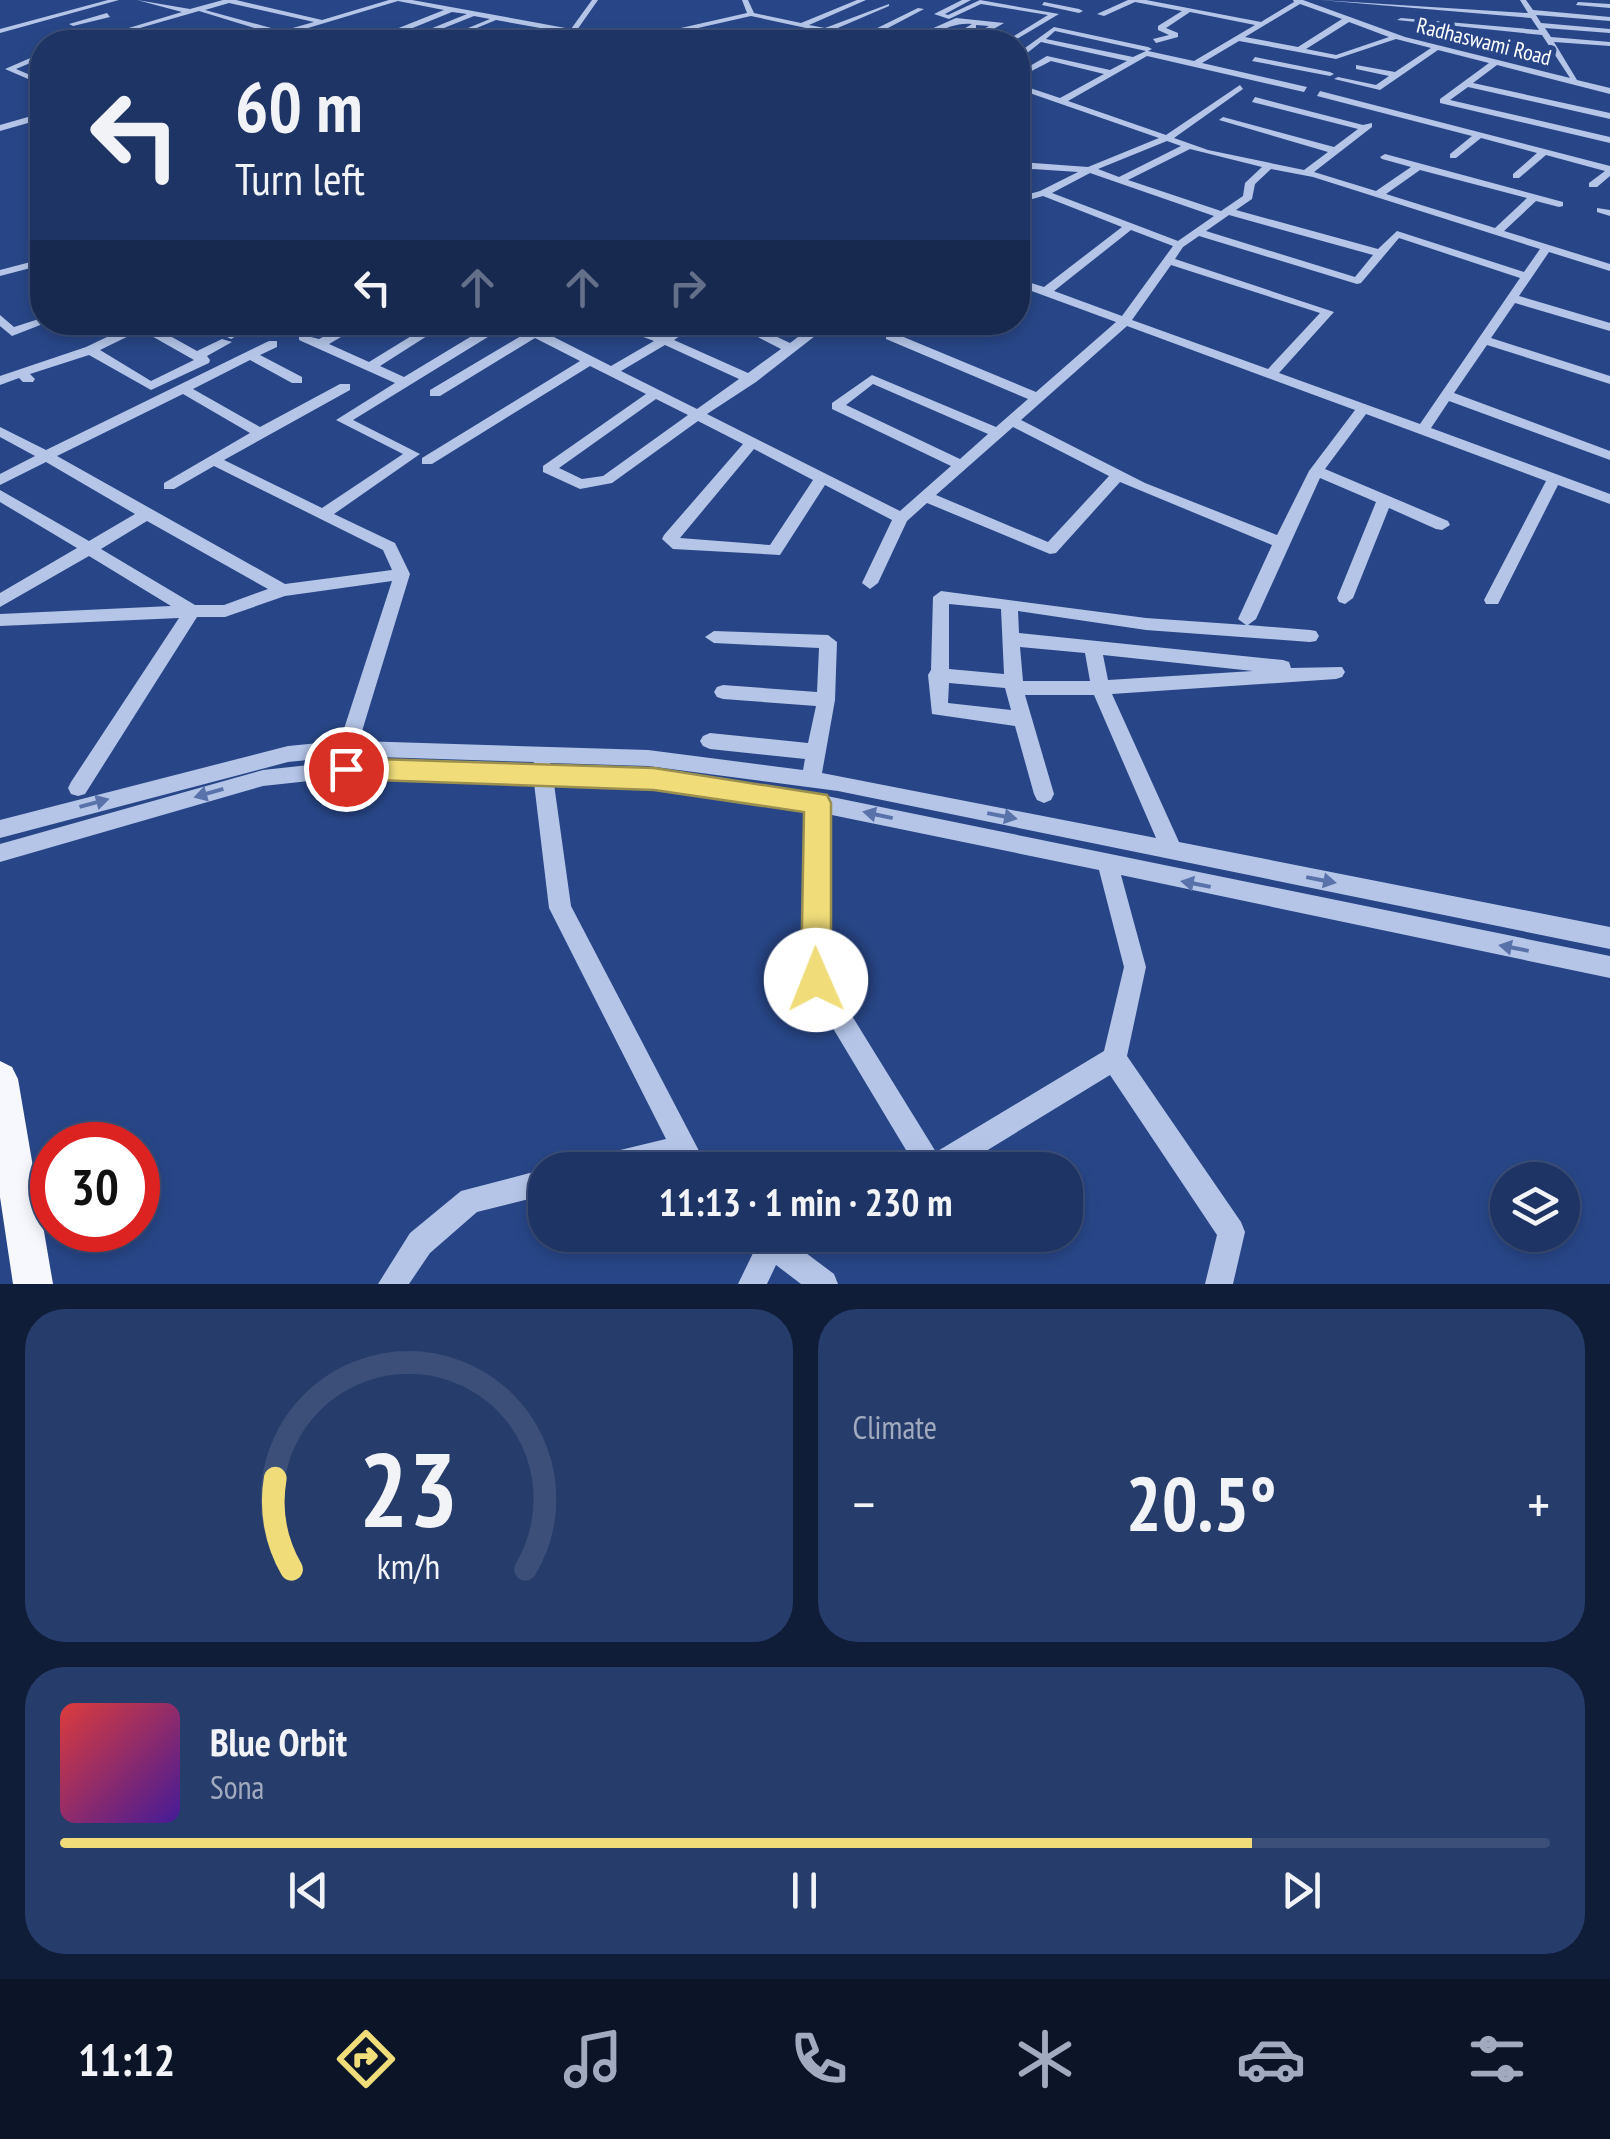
<!DOCTYPE html>
<html lang="en">
<head>
<meta charset="utf-8">
<style>
  :root { --surface:#1e3465; --page:#263c6b; --text:#f1f3f6; --muted:#a1aabf; --line:#3c4f79; --accent:#f0dd7a }
  body { margin:0; font-family:"PT Sans Narrow",sans-serif; background:var(--page); color:var(--text); height:100vh; display:flex; flex-direction:column; font-size:38px; white-space:nowrap }
  * { box-sizing:border-box; margin:0 }
  p { font-size:32px; color:var(--muted) }
  .icon { flex:none; width:55px; height:55px; fill:none; stroke:currentColor; stroke-width:2; stroke-linecap:round; stroke-linejoin:round }
  .map { position:relative; height:1284px; overflow:hidden }
  .details { display:flex; flex-direction:column; gap:25px; padding:25px; background:#101d38; flex:1 }
  .details>* { flex:none }
  .top-card { position:absolute; left:30px; top:30px; width:1000px; height:305px; border-radius:40px; box-shadow:0 5px 15px #0003,0 0 0 2px var(--line); background:#1e3465; color:var(--text); overflow:hidden }
  .fabs { position:absolute; left:1490px; top:1162px; display:grid; gap:20px }
  .fabs a { display:grid; place-items:center; width:90px; height:90px; border-radius:50%; background:var(--surface); box-shadow:0 5px 15px #0003,0 0 0 2px var(--line); font-size:50px }
  .speed { position:absolute; left:30px; top:1122px; display:flex; gap:20px; font-size:50px; font-weight:700; text-align:center }
  .speed>* { display:grid; place-content:center; width:130px; height:130px; border-radius:50%; background:var(--surface); box-shadow:0 5px 15px #0003,0 0 0 2px var(--line); line-height:1 }
  .speed .limit { border:15px solid #d22; background:#fff; color:#111 }
  .pin { position:absolute; display:grid; place-items:center; width:85px; height:85px; color:#fff; margin:-42px; border:5px solid #fff; border-radius:50%; box-shadow:0 2px 10px #0007 }
  .me { position:absolute; width:110px; margin:-55px; rotate:359deg; stroke-linejoin:round; filter:drop-shadow(0 0 8px #0008) }
  .turn { display:flex; align-items:center; gap:35px; height:210px; padding:0 40px; font-size:45px }
  .turn .icon { width:130px; height:130px; stroke-width:2.5 }
  .turn b { display:block; font-size:70px; line-height:85px }
  .lanes { display:flex; align-items:center; height:95px; padding:0 40px; background:#0003; justify-content:center; gap:50px; direction:ltr }
  .lanes .off { opacity:.35 }
  .big { font-size:75px; font-weight:700; line-height:1.1 }
  .details .card { flex:1; display:flex; flex-direction:column; justify-content:center; gap:15px; min-width:0; padding:0 35px; border-radius:40px; background:var(--page) }
  .details .dial { align-items:center; gap:0 }
  .dial svg { height:260px; overflow:visible; fill:none; stroke:var(--line); stroke-width:7; stroke-linecap:round; text-anchor:middle }
  .dial text { fill:var(--text); stroke:none }
  .song { display:flex; align-items:center; gap:30px }
  .cover { width:120px; height:120px; border-radius:15px; background:linear-gradient(135deg,hsl(0 70% 55%),hsl(260 70% 35%)) }
  .played { height:10px; border-radius:5px; background:linear-gradient(90deg,var(--accent) 80%,var(--line) 80%) }
  .keys { display:flex; justify-content:space-around; direction:ltr }
  .heat { display:flex; justify-content:space-between; align-items:center; font-size:55px; direction:ltr }
  .details .tiles { flex:1; display:grid; gap:25px; grid-template-columns:1fr 1fr }
  .card:last-child { grid-column:span 2 }
  .trip { position:absolute; left:528px; top:1152px; width:555px; height:100px; border-radius:40px; background:var(--surface); box-shadow:0 5px 15px #0003,0 0 0 2px var(--line); font-weight:700; line-height:100px; text-align:center }
  .tabs { display:flex; height:160px; justify-content:space-around; align-items:center; background:#0c1528; color:var(--muted) }
  .tabs .icon { width:70px; height:70px }
  .tabs .active { color:var(--accent) }
  .tabs b { font-size:45px; color:var(--text) }
  .map>svg:first-child { display:block }
  .lines { fill:none; stroke-linecap:round; stroke-linejoin:round }
  .minor { fill:#b4c5e8; fill-rule:evenodd }
  .major { fill:#f6f8fe; fill-rule:evenodd }
  .oneway { fill:#5972a9 }
  .route { fill:#f0dd7a; stroke:#9c904f; stroke-width:2.5 }
  .labels { text-anchor:middle; stroke-width:10; stroke-linejoin:round; paint-order:stroke }
  .far-street-label { font-size:22px; fill:#fff; stroke:#284687 }
</style>
</head>
<body>
<div class="map">
<svg width="1610" height="1284" viewBox="0 0 1610 1284">
  <rect width="100%" height="100%" fill="#284687"/>
  <g class="lines">
    <g class="minor">
      <polygon points="108,0 119,0 0,33 0,29"/>
      <path d="M137,0L190,9L223,0H236L322,20L389,0H412L571,29L592,0H598L577,30L628,40L747,13L742,0H748L754,13L801,23L857,0H866L809,25L825,28L889,4V6L833,30L861,36L918,8L924,9L869,38L882,42H871L751,16L636,42H618L496,20L443,42H434L490,19L474,16L409,42L376,41V37L444,10L398,1L298,31L336,42L290,34L252,42L274,34L199,11L91,42H82L182,12ZM229,3L314,22L282,31L205,10ZM452,12L467,14L403,40L388,38Z"/>
      <polygon points="962,0 971,0 945,14 948,15 980,0 1059,14 1012,42 1004,42 1048,15 981,4 949,19 934,14"/>
      <path d="M1128,0H1146L1261,22L1294,2L1293,0H1303L1405,37L1570,78L1542,35L1397,20L1401,18L1539,30L1531,18L1320,0L1528,13L1520,0H1526L1533,10L1610,17V21L1536,15L1541,23L1610,29V33L1545,28L1551,37L1610,42V46L1554,42L1577,80L1610,88V94L1497,65L1473,83L1610,113V119L1468,87L1450,100L1610,137V143L1440,103V99L1489,63L1438,50L1380,90L1334,79L1338,77L1376,85L1389,76L1356,69V65L1395,72L1431,48L1396,39L1336,59L1239,41L1202,63L1307,87L1304,92L1147,56L1068,101L1166,135L1240,85L1243,89L1174,138L1208,150L1304,170L1328,152L1219,120L1223,117L1334,147L1358,129L1252,102L1255,97L1363,125L1372,123V127L1314,172L1376,191L1411,167L1382,159L1380,157L1385,154L1563,202V206L1559,207L1536,201L1504,231L1610,264V271L1549,252L1519,296L1610,323V331L1515,303L1491,338L1610,376V384L1487,345L1454,393L1610,451V460L1449,401L1431,428L1610,494V504L1558,485L1498,604H1486L1484,600L1546,481L1366,414L1325,469L1448,521L1450,525L1442,530L1436,529L1389,508L1353,598L1345,604L1339,602L1337,598L1376,502L1320,478L1256,619L1248,625L1310,630L1316,631L1319,636L1316,641L1310,642L1146,630L1018,611L1019,633L1283,660L1289,662L1291,668L1342,667L1345,672L1342,677L1336,679L1112,694L1179,842L1610,927V949L838,791L648,766L550,763L552,767L654,771L817,794L1610,956V978L1121,875L1146,967L1127,1056L1241,1222L1245,1232L1233,1284H1205L1217,1235L1110,1075L955,1170H918L804,980L807,811L654,787L554,784L571,906L709,1170H682L678,1162L645,1170H578L582,1161L591,1157L666,1139L549,908L534,783L346,777L263,786L0,862V844L263,770L346,761L532,767L534,762L347,756L288,762L0,838V820L288,746L340,741L392,581L285,596L225,617H197L85,794L78,796L71,794L68,788L71,782L179,618L0,626V614L171,606L89,556L0,607V593L77,548L0,502V490L89,541L135,514L46,462L0,485V474L35,456L0,437V427L46,450L269,341H277V347L260,355L302,377V383H292L250,360L193,389L260,427L340,384H350V390L224,460L322,508L403,454L336,420L395,383L299,340V334L319,339L351,322H367L329,344L369,362L434,322H449L380,366L404,377L495,322H524L534,327L543,322H558L544,332L611,366L654,341L603,322H623L663,335L685,322H701L674,340L748,373L781,349L729,322H746L790,343L818,322H833L756,382L707,414L900,511L951,466L832,409V403L872,375L996,427L1028,399L886,339V333H894L1036,392L1116,322L1018,286V279L1044,287L1122,227L1043,196L1018,203V197L1040,191L1078,172L1033,169L1018,175V169L1023,166L1018,164V158L1033,163L1088,167L1159,138L1018,89V84L1060,98L1104,74L1051,61L1018,78V73L1047,56L1110,70L1127,61L1041,42L1021,58H1018V53L1054,27L1148,47L1152,49L1148,51L1194,61L1255,25L1190,12L1166,28L1178,33V37L1156,43L1153,39L1169,35L1158,30V26L1182,11L1135,2L1104,16L1097,14ZM1300,4L1342,19L1298,47L1245,37ZM1349,22L1389,37L1336,55L1306,49ZM1055,31L1146,51L1133,57L1046,39ZM1167,141L1181,146L1119,177L1098,169ZM1190,149L1262,167L1245,183L1243,196L1221,211L1128,180ZM1271,169L1313,177L1540,249L1524,272L1397,231L1378,249L1236,210L1252,199L1255,184ZM1420,170L1527,198L1495,228L1386,194ZM1090,173L1214,216L1178,241L1052,193ZM1229,215L1373,255L1355,277L1206,231ZM1131,230L1173,246L1122,316L1054,291ZM1199,236L1357,284L1361,283L1399,238L1520,278L1420,424L1279,373L1334,312L1175,259L1183,247ZM1171,265L1320,313L1268,369L1132,320ZM509,324L526,333L430,390V396H440L535,338L580,361L422,458V464H432L590,366L646,394L543,466V472L580,489L612,483L698,421L743,444L664,535L662,539L673,549L780,555L825,485L892,520L862,583L870,589L878,583L907,521L927,503L1050,554L1056,553L1120,482L1272,545L1238,619L1246,625L1146,618L941,591L933,597L931,670L928,675L932,714L1015,726L1034,794L1037,800L1044,803L1051,800L1054,794L1025,695H1094L1156,838L822,773L835,700L837,642L828,635L714,631L705,637L714,643L819,648L817,692L723,685L717,687L714,692L717,697L723,699L816,706L808,743L710,733L703,736L700,741L703,746L710,749L805,759L803,770L648,750L359,741L410,574L395,543L334,514L420,454L353,420ZM1127,326L1355,410L1309,471L1277,535L1145,483L1021,420ZM665,345L739,379L697,409L621,371ZM873,384L988,434L960,459L846,405ZM183,394L250,433L164,483V489H174L214,466L383,550L392,570L285,584L57,456ZM656,399L688,415L603,476L582,479L559,468ZM1013,427L1109,476L1048,542L936,495ZM754,449L813,480L770,545L680,538ZM147,521L268,589L224,605H195L101,549ZM949,604L1001,609L1004,674L949,669ZM1020,647L1085,653L1090,681H1023ZM1103,655L1253,671L1108,680ZM949,683L1005,688L1011,710L948,703ZM827,814L1099,870L1124,967L1104,1051L936,1152L828,977Z"/>
      <polygon points="1044,2 1079,9 1083,11 1079,13 1042,5"/>
      <polygon points="1578,2 1610,4 1610,8 1576,5"/>
      <polygon points="107,13 110,17 73,26 69,24"/>
      <path d="M956,18L1004,23L971,42H962L989,26L976,25V28L950,42H942L972,24C946,21 927,43 902,42Z"/>
      <polygon points="42,53 42,58 16,69 42,80 42,85 5,69"/>
      <polygon points="1255,57 1330,72 1334,74 1330,76 1252,61"/>
      <polygon points="1320,91 1610,166 1610,176 1597,187 1589,187 1589,183 1605,171 1546,155 1519,178 1513,178 1513,174 1537,153 1481,138 1456,158 1450,158 1450,154 1472,136 1317,96"/>
      <polygon points="42,113 42,119 0,131 0,125"/>
      <polygon points="1597,208 1610,210 1610,216 1597,212"/>
      <polygon points="42,259 42,265 0,276 0,270"/>
      <polygon points="0,315 14,327 42,318 42,322 48,322 12,336 0,326"/>
      <path d="M129,322H145L197,351L222,339L232,342L207,356L210,360L209,363L151,390L89,355L30,374L35,379L33,382H23L19,378L0,385V376L86,347L132,325ZM141,330L194,360L151,381L100,350Z"/>
      <polygon points="198,322 215,322 231,330 246,322 262,322 231,339"/>
      <polygon points="545,1169 548,1170 545,1170 545,1195 477,1212 430,1253 409,1284 378,1284 410,1233 461,1191"/>
      <polygon points="745,1235 782,1235 834,1274 838,1284 801,1284 776,1265 767,1284 738,1284 755,1249"/>
    </g>
    <polygon class="major" points="0,1061 12,1067 18,1079 53,1284 13,1284 0,1197"/>
  </g>
  <defs><path id="oneway-solid" d="M-6-.8H1V-3.2L6.5 0L1 3.2V.8H-6Z" transform="scale(2.5)"/></defs>
  <g class="oneway">
    <use href="#oneway-solid" transform="translate(209 793) rotate(164)"/>
    <use href="#oneway-solid" transform="translate(94 803) rotate(-15)"/>
    <use href="#oneway-solid" transform="translate(878 815) rotate(-168)"/>
    <use href="#oneway-solid" transform="translate(1002 816) rotate(11)"/>
    <use href="#oneway-solid" transform="translate(1321 880) rotate(11)"/>
    <use href="#oneway-solid" transform="translate(1196 884) rotate(-169)"/>
    <use href="#oneway-solid" transform="translate(1514 948) rotate(-169)"/>
  </g>
  <polygon class="route" points="346,758 654,768 827,795 831,803 831,980 827,990 816,994 805,990 801,980 804,812 654,790 346,779 334,769"/>
  <g class="labels">
    <g class="far-street-label">
      <text transform="translate(1484 41) rotate(14)" y="8">Radhaswami Road</text>
    </g>
  </g>
</svg>
<div class="fabs">
<a><svg class="icon" aria-label="layers" viewBox="0 0 24 24"><path d="M12 4l9 5-9 5-9-5zM3 14l9 5 9-5"/></svg></a>
</div>
<div class="speed"><div class="limit">30</div></div>
<div class="pin" style="left:346px;top:769px;background:#d93025"><svg class="icon" aria-label="arrive" viewBox="0 0 24 24"><path d="M6 21V4h12l-3 4 3 4H6"/></svg></div>
<svg class="me" style="left:816px;top:980px" viewBox="-20 -20 40 40"><circle r="19" fill="#fff"/><path d="M0-13L10 11 0 6-10 11z" fill="#f0dd7a"/></svg>
<div class="trip">11:13 · 1 min · 230 m</div>
<div class="top-card">
<div class="turn"><svg class="icon" aria-label="left" viewBox="0 0 24 24"><path d="M17 20v-9H6M10 6l-5 5 5 5"/></svg><div><b>60 m</b>Turn left</div></div>
<div class="lanes"><svg class="icon" aria-label="left" viewBox="0 0 24 24"><path d="M17 20v-9H6M10 6l-5 5 5 5"/></svg><svg class="icon off" aria-label="ahead" viewBox="0 0 24 24"><path d="M12 20V5M6 11l6-6 6 6"/></svg><svg class="icon off" aria-label="ahead" viewBox="0 0 24 24"><path d="M12 20V5M6 11l6-6 6 6"/></svg><svg class="icon off" aria-label="right" viewBox="0 0 24 24"><path d="M7 20v-9h11M14 6l5 5-5 5"/></svg></div>
</div>
</div>
<section class="details">
<div class="tiles">
<div class="card dial"><svg viewBox="0 0 100 80">
<path d="M14 69A42 42 0 1 1 86 69"/>
<path d="M14 69A42 42 0 0 1 9 41" stroke="#f0dd7a"/>
<text x="50" y="56" font-size="32" font-weight="700">23</text>
<text x="50" y="72" font-size="11">km/h</text>
</svg></div>
<div class="card"><p>Climate</p>
<div class="heat"><a>−</a><b class="big">20.5°</b><a>+</a></div>
</div>
<div class="card">
<div class="song"><i class="cover"></i><div><b>Blue Orbit</b><p>Sona</p></div></div>
<div class="played"></div>
<div class="keys"><svg class="icon" aria-label="previous" viewBox="0 0 24 24"><path d="M18 5L8 12l10 7zM5 5v14"/></svg><svg class="icon" aria-label="pause" viewBox="0 0 24 24"><path d="M8 5v14M16 5v14"/></svg><svg class="icon" aria-label="next" viewBox="0 0 24 24"><path d="M6 5l10 7-10 7zM19 5v14"/></svg></div>
</div>
</div>
</section>
<nav class="tabs">
<b>11:12</b>
<svg class="icon active" aria-label="directions" viewBox="0 0 24 24"><path d="M12 3l9 9-9 9-9-9zM9 14v-3h6M13 9l2 2-2 2"/></svg>
<svg class="icon" aria-label="music" viewBox="0 0 24 24"><path d="M9 18V5l10-2v13"/><circle cx="6" cy="18" r="3"/><circle cx="16" cy="16" r="3"/></svg>
<svg class="icon" aria-label="phone" viewBox="0 0 24 24"><path d="M5 4h4l2 5-3 2q2 4 5 5l2-3 5 2v4C11 20 4 13 5 4z"/></svg>
<svg class="icon" aria-label="climate" viewBox="0 0 24 24"><path d="M12 3v18M4 7l16 10M4 17L20 7"/></svg>
<svg class="icon" aria-label="car" viewBox="0 0 24 24"><path d="M5 17H2v-5l4-1 3-4h7l3 4 3 1v5h-3M9 17h6M6 11h13"/><circle cx="7" cy="17" r="2"/><circle cx="17" cy="17" r="2"/></svg>
<svg class="icon" aria-label="filters" viewBox="0 0 24 24"><path d="M4 7h16M4 17h16"/><circle cx="9" cy="7" r="2"/><circle cx="15" cy="17" r="2"/></svg>
</nav>
</body>
</html>
